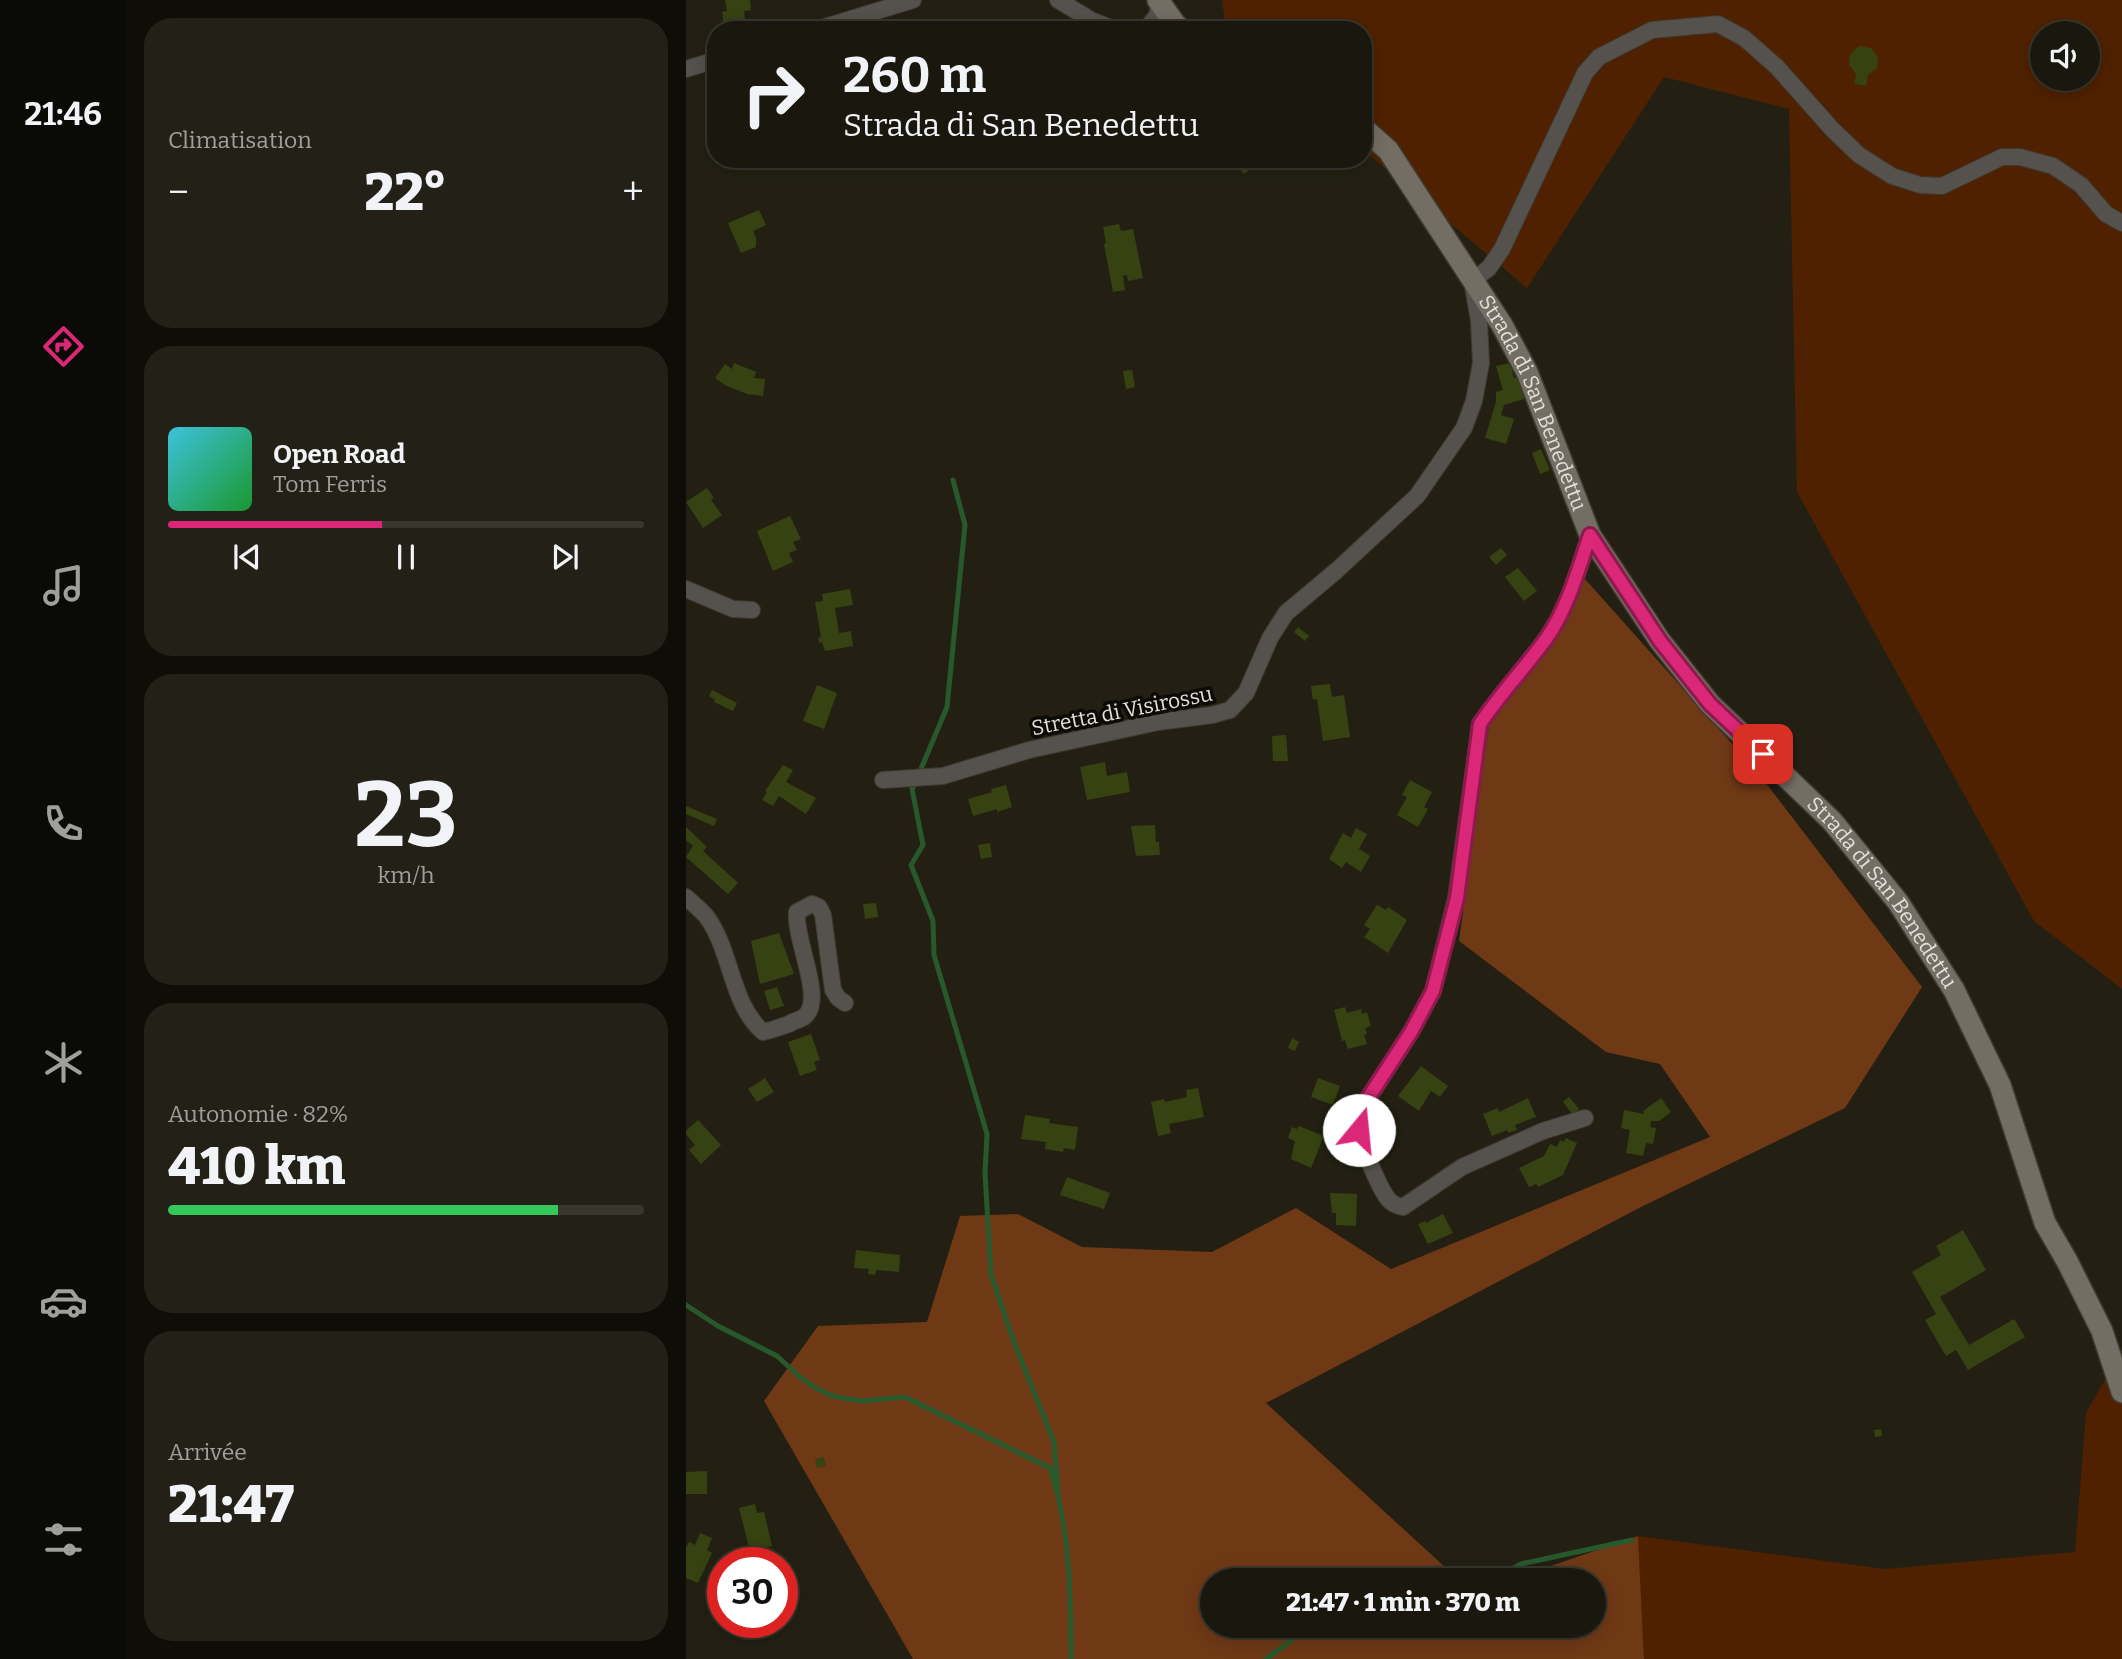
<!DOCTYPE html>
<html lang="fr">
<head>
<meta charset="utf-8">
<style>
  :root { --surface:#1a180e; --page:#232117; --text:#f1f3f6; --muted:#9fa09e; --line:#38372e; --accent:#db2777 }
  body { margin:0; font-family:Bitter,serif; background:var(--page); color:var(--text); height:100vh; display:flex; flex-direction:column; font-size:26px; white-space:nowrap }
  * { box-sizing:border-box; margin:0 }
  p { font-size:23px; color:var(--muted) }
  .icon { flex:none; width:38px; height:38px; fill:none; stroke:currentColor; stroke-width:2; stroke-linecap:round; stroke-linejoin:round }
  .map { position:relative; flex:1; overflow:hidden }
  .sheet { display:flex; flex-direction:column; gap:18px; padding:18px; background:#0e0d08; width:560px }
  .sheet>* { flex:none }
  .hud { position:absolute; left:21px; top:21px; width:665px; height:147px; border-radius:28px; box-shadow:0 4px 18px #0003,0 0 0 2px var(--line); background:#1a180e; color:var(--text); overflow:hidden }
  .buttons { position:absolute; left:1344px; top:21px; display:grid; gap:14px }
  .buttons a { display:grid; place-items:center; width:70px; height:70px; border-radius:50%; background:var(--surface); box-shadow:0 4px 18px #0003,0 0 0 2px var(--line); font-size:35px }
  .speed { position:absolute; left:21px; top:1547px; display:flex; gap:14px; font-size:35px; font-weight:700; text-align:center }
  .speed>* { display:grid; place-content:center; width:91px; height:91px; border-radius:50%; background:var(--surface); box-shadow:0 4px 18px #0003,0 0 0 2px var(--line); line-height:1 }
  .speed .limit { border:10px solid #d22; background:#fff; color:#111 }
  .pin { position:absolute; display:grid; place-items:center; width:60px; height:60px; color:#fff; margin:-30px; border-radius:14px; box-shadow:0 4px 10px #0006 }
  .me { position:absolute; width:77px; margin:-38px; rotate:17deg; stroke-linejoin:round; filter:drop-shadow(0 0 5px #0008) }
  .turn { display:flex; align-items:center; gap:24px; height:147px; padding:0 21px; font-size:32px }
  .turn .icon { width:91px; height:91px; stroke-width:2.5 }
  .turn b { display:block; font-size:49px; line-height:60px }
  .big { font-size:52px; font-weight:800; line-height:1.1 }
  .sheet .tile { flex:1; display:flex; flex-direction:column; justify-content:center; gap:10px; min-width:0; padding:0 24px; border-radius:28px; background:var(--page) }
  .sheet .dial { align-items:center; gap:0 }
  .dial b { font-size:91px; line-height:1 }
  .song { display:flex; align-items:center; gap:21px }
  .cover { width:84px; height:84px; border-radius:10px; background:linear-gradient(135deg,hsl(190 70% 55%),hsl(130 70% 35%)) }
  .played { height:7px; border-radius:4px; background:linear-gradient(90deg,var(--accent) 45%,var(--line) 45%) }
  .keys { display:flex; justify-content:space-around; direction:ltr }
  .heat { display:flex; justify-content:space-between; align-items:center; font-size:38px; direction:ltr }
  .charge { height:10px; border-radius:5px; background:linear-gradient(90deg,#34c759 82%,var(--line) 0) }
  .trip { position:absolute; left:514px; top:1568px; width:406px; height:70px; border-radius:35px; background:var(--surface); box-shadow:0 4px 18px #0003,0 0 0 2px var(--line); font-weight:800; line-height:70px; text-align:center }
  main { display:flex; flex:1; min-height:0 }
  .menu { display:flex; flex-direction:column; width:126px; justify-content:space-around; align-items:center; background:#0a0a06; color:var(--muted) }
  .menu .icon { width:49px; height:49px }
  .menu .active { color:var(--accent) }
  .menu b { font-size:32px; color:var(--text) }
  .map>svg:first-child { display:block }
  .green { fill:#4f2101; fill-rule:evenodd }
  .forest { fill:#703916 }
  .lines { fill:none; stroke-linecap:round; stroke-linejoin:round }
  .stream { stroke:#28592d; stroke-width:5 }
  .building { fill:#364211 }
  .street-casing { stroke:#3e3b2f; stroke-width:18 }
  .secondary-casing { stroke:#3e3b2f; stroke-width:24 }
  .street { stroke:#55514c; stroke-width:16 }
  .secondary { stroke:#746d64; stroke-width:21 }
  .route-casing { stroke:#8e194d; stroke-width:18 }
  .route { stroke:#db2777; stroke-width:12 }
  .labels { text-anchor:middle; stroke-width:7; stroke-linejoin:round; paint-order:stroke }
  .street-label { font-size:21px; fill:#e2e0d8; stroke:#0b0a05 }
</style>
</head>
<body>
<main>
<nav class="menu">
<b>21:46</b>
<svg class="icon active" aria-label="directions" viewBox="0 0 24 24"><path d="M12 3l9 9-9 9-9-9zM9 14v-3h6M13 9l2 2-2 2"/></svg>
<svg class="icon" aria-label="music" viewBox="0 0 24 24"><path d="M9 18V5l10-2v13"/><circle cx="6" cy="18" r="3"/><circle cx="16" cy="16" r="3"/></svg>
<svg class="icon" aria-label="phone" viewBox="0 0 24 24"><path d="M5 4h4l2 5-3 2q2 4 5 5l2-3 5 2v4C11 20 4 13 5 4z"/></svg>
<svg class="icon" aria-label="climate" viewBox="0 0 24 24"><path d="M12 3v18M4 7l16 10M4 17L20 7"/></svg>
<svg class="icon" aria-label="car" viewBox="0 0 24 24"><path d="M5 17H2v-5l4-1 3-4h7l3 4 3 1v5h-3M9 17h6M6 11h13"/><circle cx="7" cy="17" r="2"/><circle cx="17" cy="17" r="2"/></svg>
<svg class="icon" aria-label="filters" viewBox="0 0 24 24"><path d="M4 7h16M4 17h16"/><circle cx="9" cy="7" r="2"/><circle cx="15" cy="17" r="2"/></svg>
</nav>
<section class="sheet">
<div class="tile"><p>Climatisation</p>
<div class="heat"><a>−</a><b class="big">22°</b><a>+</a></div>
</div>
<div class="tile">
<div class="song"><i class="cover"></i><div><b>Open Road</b><p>Tom Ferris</p></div></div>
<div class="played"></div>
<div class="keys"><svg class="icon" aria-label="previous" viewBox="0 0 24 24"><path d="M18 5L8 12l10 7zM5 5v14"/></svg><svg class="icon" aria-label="pause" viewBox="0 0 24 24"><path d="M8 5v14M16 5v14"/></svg><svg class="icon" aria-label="next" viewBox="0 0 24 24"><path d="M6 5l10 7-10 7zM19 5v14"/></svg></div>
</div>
<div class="tile dial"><b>23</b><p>km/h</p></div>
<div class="tile"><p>Autonomie · 82%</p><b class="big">410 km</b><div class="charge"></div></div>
<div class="tile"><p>Arrivée</p><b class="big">21:47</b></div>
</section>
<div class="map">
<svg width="1436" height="1659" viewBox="0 0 1436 1659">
  <rect width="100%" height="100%" fill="#232013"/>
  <g class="green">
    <path d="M536,0H1436V989L1348,921L1111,492L1103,109L978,77L841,288L677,150V30H540ZM1356,33H1402V79H1356Z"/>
    <polygon points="1436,1350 1436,1659 958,1659 952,1536 1199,1569 1389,1552 1400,1413"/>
  </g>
  <polygon class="forest" points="899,579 1073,774 1236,987 1159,1108 955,1207 580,1403 773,1580 527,1580 527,1626 908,1626 908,1580 824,1580 952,1536 958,1659 227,1659 78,1401 132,1326 241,1322 274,1216 332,1214 396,1247 526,1252 610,1208 705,1269 1024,1137 974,1064 920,1052 773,941 803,724 873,635"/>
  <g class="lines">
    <g class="stream">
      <polyline points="235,769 261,707 279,525 267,480"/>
      <polyline points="228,786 226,789 237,845 225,865 247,921 248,955 301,1134 299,1173 305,1275 329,1345 368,1442 372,1492"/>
      <path d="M0,1305L32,1326L91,1356L115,1378L133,1390L150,1397L176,1401L219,1397L364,1468C384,1528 385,1596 385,1659"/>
      <polyline points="805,1580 835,1564 946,1540"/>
      <polyline points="580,1659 624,1626"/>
    </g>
  </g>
  <g class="building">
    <polygon points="39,0 64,0 65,10 58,11 59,20 47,21 48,24 38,25 36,12 41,11"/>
    <polygon points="1173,46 1185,48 1192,57 1191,68 1182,75 1180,86 1168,84 1170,74 1163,65 1164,54"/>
    <polygon points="420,159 449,159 448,170 420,167"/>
    <polygon points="563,159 578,159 558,174 552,167"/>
    <polygon points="73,210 80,225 67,231 70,238 70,247 55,253 42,223"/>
    <polygon points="433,224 435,231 447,229 457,278 442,281 441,275 437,276 439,290 427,292 418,244 420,243 417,227"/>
    <polygon points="48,363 70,372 68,378 79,379 77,396 61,394 39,385 29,378 39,364 46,369"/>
    <polygon points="824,363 828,378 834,376 838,399 818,405 815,415 828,419 820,444 799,438 810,402 810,392 817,390 810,366"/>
    <polygon points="446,370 449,387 440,389 437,371"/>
    <polygon points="855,449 864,470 854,474 846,453"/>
    <polygon points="21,488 28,498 25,500 36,515 17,528 0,502"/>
    <polygon points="104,516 115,539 107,542 111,550 103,553 107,562 87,571 71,531"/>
    <polygon points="815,548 821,555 810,565 803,557"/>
    <polygon points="832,568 851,591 838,601 819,577"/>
    <polygon points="164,589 167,605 149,608 153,633 165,631 167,646 139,651 136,642 133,643 132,638 135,637 129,602 137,601 136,594"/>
    <polygon points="612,627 623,636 619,641 608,632"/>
    <polygon points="644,684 646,697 658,695 664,737 637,741 631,699 627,700 625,686"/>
    <polygon points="131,685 151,693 138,729 117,721"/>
    <polygon points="26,690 51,703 47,711 28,702 29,700 23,696"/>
    <polygon points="600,735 602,761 587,761 586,736"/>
    <polygon points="419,762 421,776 441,772 444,792 401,800 394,767"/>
    <polygon points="97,765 107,770 100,782 130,798 120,814 93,796 87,806 76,800 81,792 79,791"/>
    <polygon points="724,780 746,792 738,807 742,809 732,827 711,815 721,797 716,795"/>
    <polygon points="320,785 326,807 311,812 311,809 287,816 282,799 306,792 305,789"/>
    <polygon points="0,806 31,819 28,826 0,814"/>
    <polygon points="469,825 470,842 473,842 474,855 450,856 445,826"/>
    <polygon points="0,827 21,847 17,851 52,883 42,894 0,857 7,846 0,840"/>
    <polygon points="670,828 681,834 673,849 684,856 675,872 660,862 656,868 643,859 657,833 665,838"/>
    <polygon points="304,843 306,857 295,859 292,845"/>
    <polygon points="190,903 192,917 179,919 177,904"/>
    <polygon points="691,905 700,910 702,907 721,920 702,953 678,937 684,929 678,925"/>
    <polygon points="93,933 108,974 74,984 65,941"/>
    <polygon points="91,987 98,1006 84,1010 78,991"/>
    <polygon points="659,1007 661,1013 675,1009 676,1014 681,1012 685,1026 679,1028 681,1034 678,1035 681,1044 662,1049 659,1040 656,1041 648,1010"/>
    <polygon points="125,1034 134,1060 128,1062 131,1070 114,1076 102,1042"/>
    <polygon points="606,1038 613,1042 609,1051 602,1048"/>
    <polygon points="735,1066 762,1086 754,1097 745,1091 733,1111 712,1096"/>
    <polygon points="79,1078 88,1092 71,1102 62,1089"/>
    <polygon points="632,1078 654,1086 647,1105 625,1097"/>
    <polygon points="512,1088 518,1117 483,1124 485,1133 472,1136 465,1102 478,1099 479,1102 501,1097 500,1090"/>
    <polygon points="883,1097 893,1109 887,1115 877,1102"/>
    <polygon points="842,1098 850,1117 829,1125 831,1130 822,1133 821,1130 806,1136 797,1114 812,1108 813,1112"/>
    <polygon points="975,1098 985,1112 973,1121 965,1121 964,1127 970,1128 967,1144 960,1143 957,1156 940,1153 944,1130 935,1128 938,1110 958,1114 957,1111"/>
    <polygon points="339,1115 364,1119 363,1123 392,1127 389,1150 378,1148 377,1152 359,1149 360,1142 335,1139"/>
    <polygon points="12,1120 35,1145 15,1164 3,1150 9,1145 0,1134 0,1131"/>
    <polygon points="613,1126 638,1136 625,1168 605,1159 609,1141 602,1138 606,1127 611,1129"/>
    <polygon points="880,1138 891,1143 877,1175 852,1187 850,1184 843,1187 833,1168 858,1156 864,1144 871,1147 874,1140 878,1142"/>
    <polygon points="381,1177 424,1193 418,1209 374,1195"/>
    <polygon points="644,1193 671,1194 670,1226 650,1225 650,1213 646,1213"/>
    <polygon points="757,1214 767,1233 742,1244 732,1224 739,1221 740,1223"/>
    <polygon points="1277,1230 1300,1270 1254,1297 1283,1345 1328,1319 1339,1337 1282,1370 1270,1350 1260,1356 1239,1320 1250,1314 1226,1272 1255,1255 1250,1246"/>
    <polygon points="170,1250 214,1255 213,1272 190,1270 189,1275 182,1274 183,1269 168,1268"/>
    <polygon points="1195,1429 1196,1436 1189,1437 1188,1430"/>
    <polygon points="138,1457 140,1466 131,1468 129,1459"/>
    <polygon points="21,1471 21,1494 0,1494 0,1472"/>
    <polygon points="69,1504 71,1513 78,1512 86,1546 64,1551 53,1508"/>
    <polygon points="14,1533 26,1538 21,1550 26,1553 12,1583 0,1578 0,1548 3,1542 9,1545"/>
  </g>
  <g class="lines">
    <g class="street-casing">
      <g id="street">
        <polyline points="372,0 405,20 430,30"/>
        <polyline points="129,30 227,0"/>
        <polyline points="459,30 470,17 474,5"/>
        <polyline points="0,69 30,60"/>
        <polyline points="0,589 47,609 66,610"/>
        <polyline points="197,780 257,776 343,750 472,722 526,715 544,710 560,693 584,638 600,613 650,571 731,496 778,428 788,401 795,363 793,321 786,281 803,268 816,249 899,73 913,57 966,30 1032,24 1058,38 1091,67 1146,129 1173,155 1206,176 1234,185 1256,186 1316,157 1334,157 1367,166 1395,185 1420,214 1436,223"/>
        <path d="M0,897C6,903 14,909 20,916C46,950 44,1003 77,1032C87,1030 94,1027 103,1024C107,1021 114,1020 118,1017C140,1001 108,940 111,912L126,904L133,907L137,915L147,990L152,998L159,1003"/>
        <path d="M899,1118L857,1131L776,1167L717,1207C711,1206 706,1204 702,1199C693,1187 670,1135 672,1120C672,1119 675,1110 675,1109L725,1032L747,991L770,898L794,724C814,694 839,668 860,639C882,608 892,570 904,535"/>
      </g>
    </g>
    <g class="secondary-casing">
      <g id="secondary">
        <polyline points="472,0 489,24 496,30"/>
        <path id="s1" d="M677,128L702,150L816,325L841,372L904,535L974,641L1024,704L1146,821L1212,902L1268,990L1314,1085L1359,1223L1381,1261L1416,1331L1436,1392"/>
      </g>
    </g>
    <use href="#street" class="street"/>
    <use href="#secondary" class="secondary"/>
  </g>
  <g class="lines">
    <g class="route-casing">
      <path id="route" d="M673,1130L672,1119L675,1109L725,1032L747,991L771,898L794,724C814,694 839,668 860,639C882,608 892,570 904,535L974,641L1024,704L1077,754"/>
    </g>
    <use href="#route" class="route"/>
  </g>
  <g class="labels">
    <g class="street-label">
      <text dy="7" stroke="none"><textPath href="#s1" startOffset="326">Strada di San Benedettu</textPath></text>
      <text transform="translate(436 711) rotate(-11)" y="7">Stretta di Visirossu</text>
      <text dy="7" stroke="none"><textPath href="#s1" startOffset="934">Strada di San Benedettu</textPath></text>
    </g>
  </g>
</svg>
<div class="buttons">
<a><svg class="icon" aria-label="sound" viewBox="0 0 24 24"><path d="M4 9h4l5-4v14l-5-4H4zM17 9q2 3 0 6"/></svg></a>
</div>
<div class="speed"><div class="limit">30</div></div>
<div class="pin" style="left:1077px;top:754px;background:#d93025"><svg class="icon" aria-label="arrive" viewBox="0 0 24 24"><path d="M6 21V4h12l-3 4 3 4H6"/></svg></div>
<svg class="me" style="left:673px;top:1130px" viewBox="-20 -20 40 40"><circle r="19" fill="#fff"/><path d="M0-13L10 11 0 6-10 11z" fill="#db2777"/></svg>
<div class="trip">21:47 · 1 min · 370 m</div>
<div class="hud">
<div class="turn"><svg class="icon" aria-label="right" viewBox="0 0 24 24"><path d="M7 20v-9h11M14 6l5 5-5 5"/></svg><div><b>260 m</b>Strada di San Benedettu</div></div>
</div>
</div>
</main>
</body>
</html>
